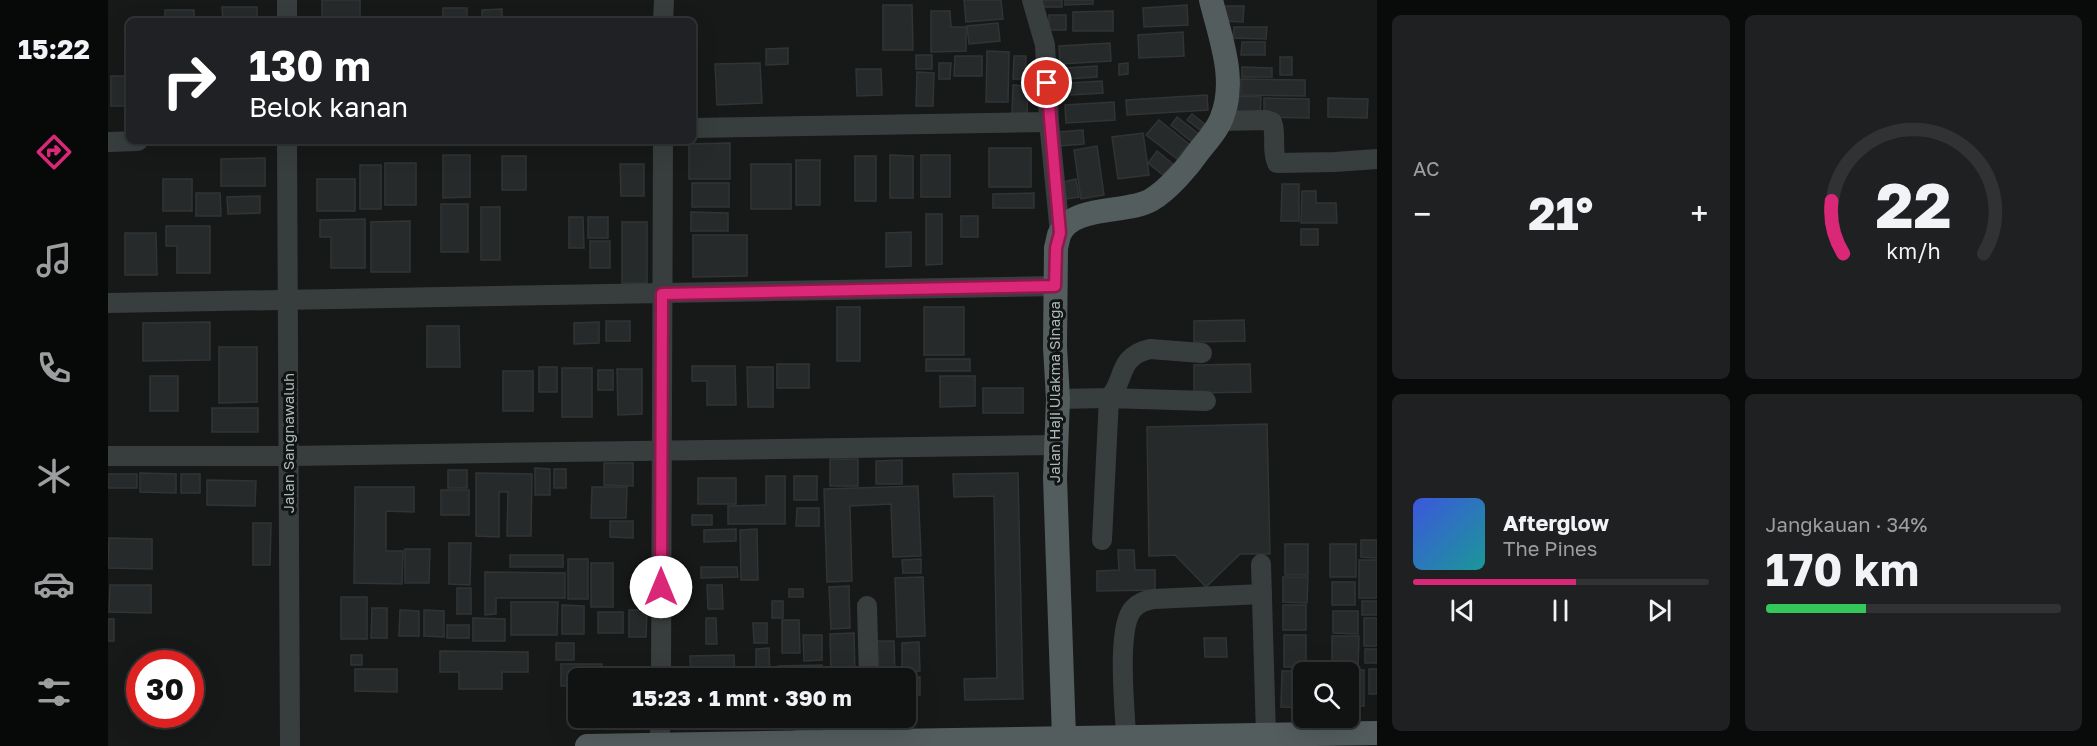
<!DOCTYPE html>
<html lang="id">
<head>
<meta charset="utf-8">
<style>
  :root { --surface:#111313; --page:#1e2021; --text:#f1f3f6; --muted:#9c9ea0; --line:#303233; --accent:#db2777 }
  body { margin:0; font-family:"Golos Text",sans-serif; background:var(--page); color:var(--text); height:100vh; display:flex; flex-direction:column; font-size:22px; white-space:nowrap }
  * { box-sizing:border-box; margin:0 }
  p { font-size:20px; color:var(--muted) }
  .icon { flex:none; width:33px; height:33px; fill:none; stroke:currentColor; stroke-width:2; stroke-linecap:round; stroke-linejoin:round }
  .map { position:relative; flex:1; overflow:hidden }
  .panel { display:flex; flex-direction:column; gap:15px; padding:15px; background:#090a0a; width:720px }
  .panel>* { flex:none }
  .guide { position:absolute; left:18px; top:18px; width:570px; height:126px; border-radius:9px; box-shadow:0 6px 24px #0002,0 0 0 2px var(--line); background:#202124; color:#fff; overflow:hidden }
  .tools { position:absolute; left:1185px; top:662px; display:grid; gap:12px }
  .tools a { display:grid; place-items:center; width:66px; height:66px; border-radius:9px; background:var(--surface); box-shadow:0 6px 24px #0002,0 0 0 2px var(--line); font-size:30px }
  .speed { position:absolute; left:18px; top:650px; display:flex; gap:12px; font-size:30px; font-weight:700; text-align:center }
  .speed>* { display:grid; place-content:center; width:78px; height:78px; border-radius:50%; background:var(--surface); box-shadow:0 6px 24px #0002,0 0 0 2px var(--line); line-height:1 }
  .speed .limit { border:9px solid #d22; background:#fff; color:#111 }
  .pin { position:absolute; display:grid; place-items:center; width:51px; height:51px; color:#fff; margin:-26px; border:3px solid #fff; border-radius:50%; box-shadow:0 2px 6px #0007 }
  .me { position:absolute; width:66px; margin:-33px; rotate:0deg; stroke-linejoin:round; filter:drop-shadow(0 0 4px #0008) }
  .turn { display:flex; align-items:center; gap:21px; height:126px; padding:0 24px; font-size:27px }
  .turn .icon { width:78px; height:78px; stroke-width:2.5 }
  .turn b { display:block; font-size:42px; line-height:51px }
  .big { font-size:45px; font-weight:700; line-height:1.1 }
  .panel .card { flex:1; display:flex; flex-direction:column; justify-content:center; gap:9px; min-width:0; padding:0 21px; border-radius:9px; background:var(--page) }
  .panel .dial { align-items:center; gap:0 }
  .dial svg { height:156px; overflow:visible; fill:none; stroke:var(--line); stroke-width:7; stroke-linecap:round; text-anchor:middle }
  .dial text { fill:var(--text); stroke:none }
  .song { display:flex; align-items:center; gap:18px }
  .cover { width:72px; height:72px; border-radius:9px; background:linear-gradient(135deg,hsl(230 70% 55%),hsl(180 70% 35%)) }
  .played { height:6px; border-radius:3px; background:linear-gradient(90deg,var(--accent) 55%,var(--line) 55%) }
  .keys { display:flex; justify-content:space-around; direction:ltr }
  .heat { display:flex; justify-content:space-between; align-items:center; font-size:33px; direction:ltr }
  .charge { height:9px; border-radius:4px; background:linear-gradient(90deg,#34c759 34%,var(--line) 0) }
  .panel .tiles { flex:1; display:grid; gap:15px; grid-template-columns:repeat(2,1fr) }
  .trip { position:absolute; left:460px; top:668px; width:348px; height:60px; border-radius:9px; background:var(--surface); box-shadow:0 6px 24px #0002,0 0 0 2px var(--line); font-weight:700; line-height:60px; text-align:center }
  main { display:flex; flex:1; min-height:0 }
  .menu { display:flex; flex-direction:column; width:108px; justify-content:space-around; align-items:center; background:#070808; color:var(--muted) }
  .menu .icon { width:42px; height:42px }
  .menu .on { color:var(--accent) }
  .menu b { font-size:27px; color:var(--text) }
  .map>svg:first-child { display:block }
  .building { fill:#272a2a; stroke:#313435; stroke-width:1.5 }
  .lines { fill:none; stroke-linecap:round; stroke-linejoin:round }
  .minor { stroke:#383e3e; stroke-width:20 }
  .major { stroke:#545d5d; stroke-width:24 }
  .route-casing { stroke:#8e194d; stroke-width:15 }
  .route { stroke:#db2777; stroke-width:10 }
  .labels { text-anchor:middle; stroke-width:6; stroke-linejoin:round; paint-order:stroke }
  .street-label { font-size:15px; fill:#aab9b8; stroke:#121414 }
</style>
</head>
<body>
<main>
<nav class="menu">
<b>15:22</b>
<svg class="icon on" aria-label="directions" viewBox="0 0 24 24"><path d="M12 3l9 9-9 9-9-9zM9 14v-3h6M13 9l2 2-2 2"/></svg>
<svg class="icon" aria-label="music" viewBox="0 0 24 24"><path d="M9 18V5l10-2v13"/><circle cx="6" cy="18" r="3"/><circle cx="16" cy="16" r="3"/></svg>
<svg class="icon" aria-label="phone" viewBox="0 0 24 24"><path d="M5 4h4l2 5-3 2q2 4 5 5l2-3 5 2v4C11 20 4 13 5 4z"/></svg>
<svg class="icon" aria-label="climate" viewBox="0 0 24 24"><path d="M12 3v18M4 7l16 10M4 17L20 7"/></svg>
<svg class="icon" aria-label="car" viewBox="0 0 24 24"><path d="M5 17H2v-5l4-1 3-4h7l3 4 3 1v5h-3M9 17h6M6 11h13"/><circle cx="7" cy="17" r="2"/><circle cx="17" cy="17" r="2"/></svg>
<svg class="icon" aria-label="filters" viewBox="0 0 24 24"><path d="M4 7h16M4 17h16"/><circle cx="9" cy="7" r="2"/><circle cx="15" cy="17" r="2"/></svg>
</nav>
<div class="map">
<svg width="1269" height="746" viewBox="0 0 1269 746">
  <rect width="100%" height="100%" fill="#171919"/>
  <g class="building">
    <rect x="214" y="0" width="38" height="21"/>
    <polygon points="856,0 893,0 895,19 858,22"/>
    <rect x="934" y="0" width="20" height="7"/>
    <polygon points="957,0 985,0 985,4 957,5"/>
    <polygon points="775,5 804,5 805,50 775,50"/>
    <polygon points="1079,5 1080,25 1036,27 1035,8"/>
    <polygon points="1115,6 1136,6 1135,22 1114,21"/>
    <polygon points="114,7 149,7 149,21 115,21"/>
    <rect x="335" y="8" width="24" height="13"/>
    <polygon points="394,9 394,21 374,21 374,10"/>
    <rect x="57" y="10" width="29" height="11"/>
    <polygon points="823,11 842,11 843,27 858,27 858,51 823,52"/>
    <polygon points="1005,11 1005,31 965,31 965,12"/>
    <rect x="941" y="15" width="17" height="15"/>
    <polygon points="890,23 892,41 861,44 859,26"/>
    <polygon points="1126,27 1159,27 1158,39 1125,38"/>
    <polygon points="1075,32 1076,56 1031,58 1030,35"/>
    <polygon points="1134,42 1157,42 1157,55 1133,55"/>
    <polygon points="1002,43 1003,61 952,64 951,46"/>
    <polygon points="680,48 680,64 658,65 658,49"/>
    <polygon points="879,51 901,52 900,102 878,102"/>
    <rect x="808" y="55" width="16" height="14"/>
    <polygon points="847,56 874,56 874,76 846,76"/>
    <polygon points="906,56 918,56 917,79 905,79"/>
    <rect x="1172" y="57" width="12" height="18"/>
    <polygon points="652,63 654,103 609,105 607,64"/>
    <polygon points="831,63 843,63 842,79 831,79"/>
    <polygon points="1020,63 1020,74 1011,75 1011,64"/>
    <polygon points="989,66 989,77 958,79 958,68"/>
    <polygon points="1134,67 1164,68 1164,77 1134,77"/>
    <polygon points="748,69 773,69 774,95 749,96"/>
    <polygon points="809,72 826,73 825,106 808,106"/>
    <rect x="3" y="76" width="17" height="30"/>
    <polygon points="1133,79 1197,80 1197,96 1133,95"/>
    <polygon points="994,81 995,93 963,95 962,83"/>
    <polygon points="905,85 920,86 919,114 904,114"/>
    <polygon points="1099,95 1100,110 1019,115 1018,100"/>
    <polygon points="1129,96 1153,97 1152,116 1129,116"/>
    <polygon points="1156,98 1201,99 1201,118 1156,117"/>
    <polygon points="1220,98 1260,99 1259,118 1220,117"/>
    <polygon points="1006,102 1007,120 958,123 957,105"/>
    <polygon points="1084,114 1097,124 1092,130 1079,120"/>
    <polygon points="1069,117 1091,134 1084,142 1063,125"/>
    <polygon points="1051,120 1081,144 1069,159 1038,135"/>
    <polygon points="975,130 976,144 951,146 950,132"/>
    <polygon points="1035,133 1041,175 1010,179 1004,137"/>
    <polygon points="622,143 622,179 581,179 581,144"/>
    <polygon points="989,146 996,195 973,199 966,150"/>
    <rect x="881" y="148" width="42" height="39"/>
    <polygon points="1049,151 1065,164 1055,175 1040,163"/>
    <polygon points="335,155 362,155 362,197 335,198"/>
    <polygon points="782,155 805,156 805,198 782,198"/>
    <rect x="813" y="155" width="29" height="42"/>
    <rect x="394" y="156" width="24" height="34"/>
    <rect x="747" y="156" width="21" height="45"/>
    <polygon points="157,158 157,186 113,186 113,159"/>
    <rect x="688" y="160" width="24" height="45"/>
    <rect x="277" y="163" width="31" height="42"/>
    <polygon points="512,164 536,164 536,196 513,196"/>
    <rect x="643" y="164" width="40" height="45"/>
    <rect x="252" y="165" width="21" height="44"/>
    <rect x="55" y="179" width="29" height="32"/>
    <rect x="209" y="179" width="38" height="32"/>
    <polygon points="968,179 971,197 958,199 955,182"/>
    <rect x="584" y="183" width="37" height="24"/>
    <polygon points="1174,184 1191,184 1191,221 1173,221"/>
    <polygon points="1194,191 1208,191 1208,203 1228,203 1229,223 1193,223"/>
    <polygon points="88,193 112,193 113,216 88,216"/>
    <polygon points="926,193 926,208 885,208 885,194"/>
    <polygon points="152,196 152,213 120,214 119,197"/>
    <rect x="333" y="204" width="27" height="48"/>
    <rect x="373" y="207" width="19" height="53"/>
    <polygon points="583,212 620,213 620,231 583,231"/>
    <polygon points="818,214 834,214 834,264 818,265"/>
    <rect x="853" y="216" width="17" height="21"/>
    <polygon points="461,217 475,217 476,248 461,248"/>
    <rect x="480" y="217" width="20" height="21"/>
    <polygon points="257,219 257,268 223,268 223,237 212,237 212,220"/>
    <polygon points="302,221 302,272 263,272 263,222"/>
    <rect x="514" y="222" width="25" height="61"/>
    <polygon points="58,226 102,226 102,273 69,273 69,246 58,246"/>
    <rect x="1193" y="229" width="17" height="16"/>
    <polygon points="803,232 803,266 778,267 778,233"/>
    <polygon points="17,233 48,233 49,275 17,275"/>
    <polygon points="585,235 639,235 639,276 585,277"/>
    <rect x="482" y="241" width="20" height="27"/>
    <rect x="729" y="307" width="23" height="54"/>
    <rect x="816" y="307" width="40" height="48"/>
    <polygon points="1136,320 1137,341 1086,342 1086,321"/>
    <rect x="498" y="321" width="24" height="20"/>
    <polygon points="102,322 102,360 35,361 35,323"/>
    <polygon points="491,322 491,343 466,344 466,323"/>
    <polygon points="319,326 351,326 352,367 319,367"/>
    <polygon points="111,347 149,347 149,402 111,403"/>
    <rect x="818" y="359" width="44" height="12"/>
    <rect x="669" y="364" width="32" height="24"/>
    <polygon points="1142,364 1143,392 1086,393 1086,365"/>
    <polygon points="584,366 627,366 628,405 599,405 599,381 584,381"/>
    <rect x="431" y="367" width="18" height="25"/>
    <polygon points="639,367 665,367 665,407 640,407"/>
    <rect x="454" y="368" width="30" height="49"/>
    <polygon points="509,369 534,369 534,414 510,415"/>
    <rect x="490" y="370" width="15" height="20"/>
    <rect x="395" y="371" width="30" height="40"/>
    <rect x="42" y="376" width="28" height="35"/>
    <polygon points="832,376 867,376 867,406 832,407"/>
    <rect x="875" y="388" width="40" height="25"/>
    <rect x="104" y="408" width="46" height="24"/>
    <polygon points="1159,424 1162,554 1132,554 1098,587 1067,555 1041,556 1039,427"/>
    <rect x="722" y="459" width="28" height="27"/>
    <polygon points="794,460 794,484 768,484 768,461"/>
    <polygon points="496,463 525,463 525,486 496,485"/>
    <polygon points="427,468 442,469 442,495 427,495"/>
    <rect x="446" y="469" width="12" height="19"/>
    <rect x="340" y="470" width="19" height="18"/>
    <polygon points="32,473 68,474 68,493 32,492"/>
    <polygon points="368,473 424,474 423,536 399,536 400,492 391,492 391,537 368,536"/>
    <polygon points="910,473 915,699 857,700 856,679 889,678 886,496 846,497 845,474"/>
    <rect x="0" y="474" width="29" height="14"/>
    <rect x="73" y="474" width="19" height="19"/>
    <polygon points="658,476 677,476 677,524 620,524 620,506 658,505"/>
    <rect x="686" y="476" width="23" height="24"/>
    <rect x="590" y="478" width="38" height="26"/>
    <polygon points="99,480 148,481 147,506 99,505"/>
    <polygon points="810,486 813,556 785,557 783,504 742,506 744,581 719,582 716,489"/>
    <polygon points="247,487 306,487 306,512 278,511 278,551 295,551 294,584 246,583"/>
    <polygon points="484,487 519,487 518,518 483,518"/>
    <rect x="333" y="490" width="28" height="25"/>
    <polygon points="689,508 711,508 711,526 688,526"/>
    <rect x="584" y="515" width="20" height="10"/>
    <polygon points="502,521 525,521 525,538 502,537"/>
    <polygon points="145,523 163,523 162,565 145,565"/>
    <polygon points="628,529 628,541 596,542 596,530"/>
    <polygon points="649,529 650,580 633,580 632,530"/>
    <polygon points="1,538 44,539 44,569 0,568"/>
    <polygon points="1253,540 1269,540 1269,558 1253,557"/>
    <polygon points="341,543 363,543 362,585 341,584"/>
    <rect x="1177" y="544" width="23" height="31"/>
    <rect x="1222" y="544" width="26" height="33"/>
    <polygon points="297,549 322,549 321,583 297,583"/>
    <polygon points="1010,550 1026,550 1027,570 1047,570 1047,590 989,591 989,571 1011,570"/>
    <rect x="402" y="555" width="53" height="12"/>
    <rect x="460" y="559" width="20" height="40"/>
    <polygon points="813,559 813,573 795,573 794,560"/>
    <rect x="1251" y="560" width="18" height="38"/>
    <rect x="483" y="563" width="22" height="44"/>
    <polygon points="593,567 629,567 630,577 593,578"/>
    <polygon points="377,572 457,573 457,598 388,598 388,614 377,615"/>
    <polygon points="815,577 817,636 789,637 787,578"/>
    <polygon points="1175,577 1200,577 1199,603 1175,602"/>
    <rect x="1224" y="582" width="23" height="23"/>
    <polygon points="2,585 43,585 43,613 1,612"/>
    <polygon points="599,585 614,585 615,609 600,609"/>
    <polygon points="741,586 742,628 723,629 721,587"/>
    <rect x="349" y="588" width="14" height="26"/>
    <rect x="681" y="589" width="14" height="8"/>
    <rect x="233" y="597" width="26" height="42"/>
    <rect x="664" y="601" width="11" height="17"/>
    <rect x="1254" y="601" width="15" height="14"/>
    <polygon points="403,602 450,602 449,635 403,635"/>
    <polygon points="454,605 476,606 476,634 454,634"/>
    <rect x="1175" y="605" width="23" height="25"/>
    <polygon points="264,608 279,608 279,638 263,638"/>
    <polygon points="292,610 311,611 311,636 291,636"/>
    <polygon points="316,610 336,611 336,637 316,636"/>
    <polygon points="521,610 539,610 538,637 521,637"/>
    <polygon points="1225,611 1250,611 1250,634 1225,633"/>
    <rect x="490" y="612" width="25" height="21"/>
    <polygon points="365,618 397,619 397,641 365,641"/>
    <polygon points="598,618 608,618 609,644 598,644"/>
    <rect x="1256" y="618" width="13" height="28"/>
    <rect x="0" y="619" width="6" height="22"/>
    <polygon points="674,620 691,620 692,653 674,653"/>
    <polygon points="645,623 659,623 659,643 646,643"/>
    <rect x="339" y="625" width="22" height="13"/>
    <polygon points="746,633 747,674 723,674 722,634"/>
    <polygon points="695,635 714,635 714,660 696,661"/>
    <rect x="1176" y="635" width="22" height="32"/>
    <polygon points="1224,636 1251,636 1250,667 1224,666"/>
    <polygon points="1096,638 1118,638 1119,657 1097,657"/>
    <polygon points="765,641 786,641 787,675 766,675"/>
    <polygon points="811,642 812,671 794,672 794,643"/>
    <rect x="448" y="643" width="18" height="17"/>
    <polygon points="661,648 662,678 648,678 648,649"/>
    <rect x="1257" y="649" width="12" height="14"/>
    <polygon points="332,651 420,652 420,672 394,672 394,689 351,689 351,672 332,672"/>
    <rect x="243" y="655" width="11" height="10"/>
    <polygon points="626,655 627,678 583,678 582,656"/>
    <polygon points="453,664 494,664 494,678 471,678 471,686 453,686"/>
    <polygon points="714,665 714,678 670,678 670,666"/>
    <polygon points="247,669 289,669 289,692 247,691"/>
    <rect x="1261" y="669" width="8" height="25"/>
    <polygon points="1221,670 1256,670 1256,706 1240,706 1240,672 1221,672"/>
    <polygon points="1174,671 1201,671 1196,672 1196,708 1173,707"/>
    <polygon points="812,677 812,695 801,696 801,704 798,704 798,678 782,678"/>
  </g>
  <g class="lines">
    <g class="minor">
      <polyline points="179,0 179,21"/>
      <polyline points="924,0 937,45 941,122 952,233"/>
      <polyline points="555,21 556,0"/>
      <path d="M1113,121L1158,120L1164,122C1169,135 1163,149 1169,163L1227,162L1269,159"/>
      <polyline points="585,128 941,122"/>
      <polyline points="179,141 182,746"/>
      <polyline points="0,142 30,141"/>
      <polyline points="0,303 947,286"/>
      <path d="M950,399L1001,398C1018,381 1008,357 1042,349L1094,353"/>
      <polyline points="0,456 181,456 947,445"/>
      <polyline points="994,540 1001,398 1098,401"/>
      <polyline points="1153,564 1158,735"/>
      <polyline points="759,606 761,678"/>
      <polyline points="553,678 555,141"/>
      <polyline points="696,717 697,742"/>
      <polyline points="762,717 763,741"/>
      <path d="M1018,736C1017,709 1008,628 1025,609C1031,602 1038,600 1046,599L1154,594"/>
      <polyline points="552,745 552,717"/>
    </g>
    <g class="major">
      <path d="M956,737L947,478L950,399L947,347L948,248C949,244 950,239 951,235C964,204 1019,214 1043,200C1060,190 1080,167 1091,151C1099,141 1110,129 1114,117C1129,79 1112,37 1103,0"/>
      <polyline points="479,746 1269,733"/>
    </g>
  </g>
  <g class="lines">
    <g class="route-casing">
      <polyline id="route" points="553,587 554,294 947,286 948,248 952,233 939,83"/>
    </g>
    <use href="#route" class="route"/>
  </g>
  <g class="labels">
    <g class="street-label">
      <text transform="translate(947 392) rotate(-90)" y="5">Jalan Haji Ulakma Sinaga</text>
      <text transform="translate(181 443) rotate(-90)" y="5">Jalan Sangnawaluh</text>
    </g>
  </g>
</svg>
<div class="tools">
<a><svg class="icon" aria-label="search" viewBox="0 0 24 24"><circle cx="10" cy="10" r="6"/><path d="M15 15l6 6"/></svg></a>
</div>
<div class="speed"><div class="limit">30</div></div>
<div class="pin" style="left:939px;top:83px;background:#d93025"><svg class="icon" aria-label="arrive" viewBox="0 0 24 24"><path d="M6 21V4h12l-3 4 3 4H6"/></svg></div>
<svg class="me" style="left:553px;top:587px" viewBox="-20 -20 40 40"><circle r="19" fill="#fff"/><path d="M0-13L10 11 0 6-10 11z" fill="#db2777"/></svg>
<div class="trip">15:23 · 1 mnt · 390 m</div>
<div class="guide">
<div class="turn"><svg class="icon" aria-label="right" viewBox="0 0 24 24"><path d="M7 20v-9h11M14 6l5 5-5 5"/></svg><div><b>130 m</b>Belok kanan</div></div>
</div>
</div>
<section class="panel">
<div class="tiles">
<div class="card"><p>AC</p>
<div class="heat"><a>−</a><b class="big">21°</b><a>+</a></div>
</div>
<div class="card dial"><svg viewBox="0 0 100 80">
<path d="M14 69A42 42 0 1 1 86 69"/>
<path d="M14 69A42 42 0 0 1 8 42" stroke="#db2777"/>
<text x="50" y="56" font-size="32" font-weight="700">22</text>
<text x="50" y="72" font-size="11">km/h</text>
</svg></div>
<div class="card">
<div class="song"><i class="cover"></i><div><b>Afterglow</b><p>The Pines</p></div></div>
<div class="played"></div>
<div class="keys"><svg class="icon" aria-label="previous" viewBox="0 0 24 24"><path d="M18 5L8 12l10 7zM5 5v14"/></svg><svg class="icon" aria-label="pause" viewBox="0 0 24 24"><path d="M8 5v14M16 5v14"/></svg><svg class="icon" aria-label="next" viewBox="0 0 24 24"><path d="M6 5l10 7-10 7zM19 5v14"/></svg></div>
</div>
<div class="card"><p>Jangkauan · 34%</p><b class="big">170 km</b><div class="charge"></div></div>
</div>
</section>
</main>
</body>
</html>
